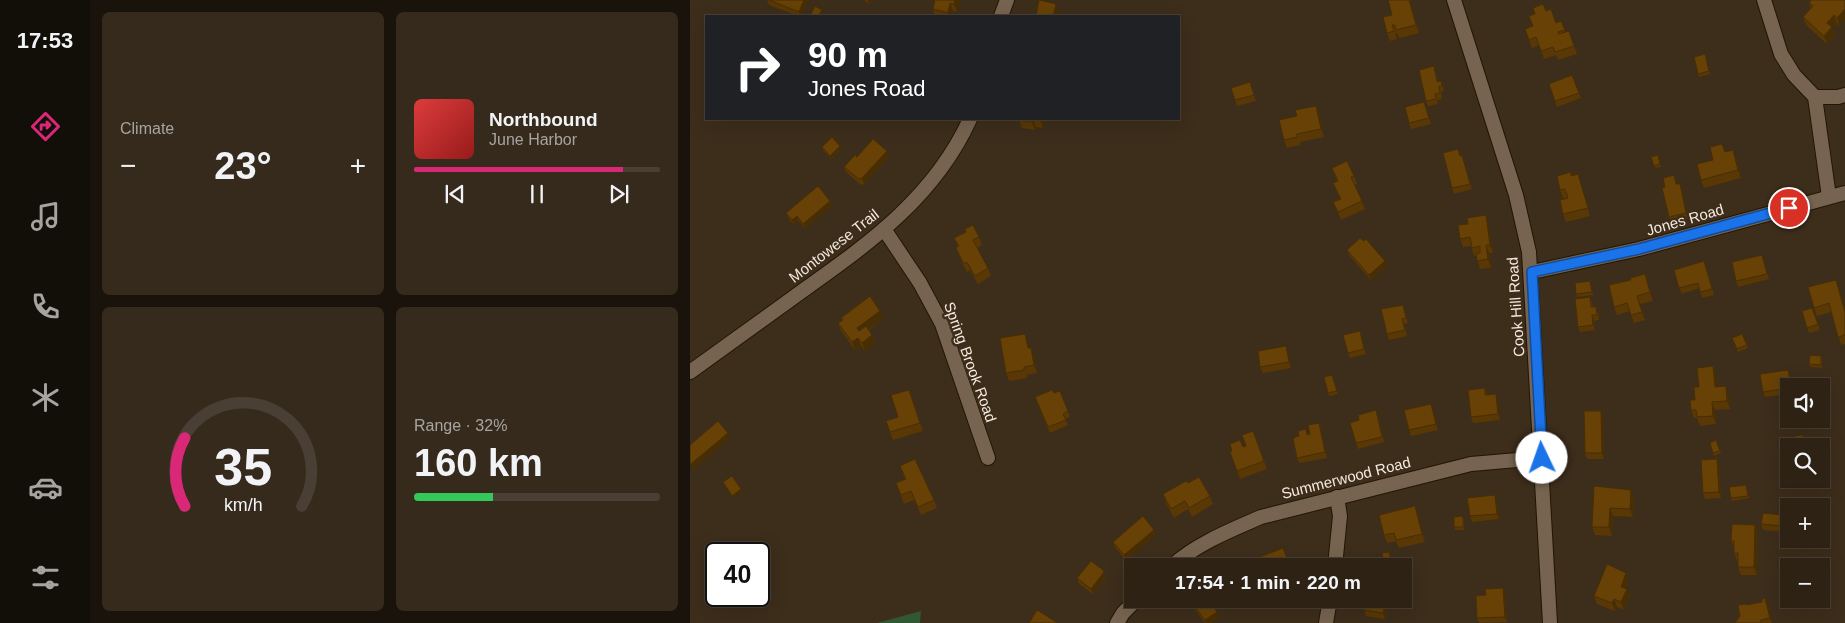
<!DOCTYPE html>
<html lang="en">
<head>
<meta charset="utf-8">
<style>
  :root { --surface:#2e2214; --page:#362a1d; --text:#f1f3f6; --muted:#a7a4a0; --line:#493f34; --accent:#db2777 }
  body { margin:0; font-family:Helvetica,sans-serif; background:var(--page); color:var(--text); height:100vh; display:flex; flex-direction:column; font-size:19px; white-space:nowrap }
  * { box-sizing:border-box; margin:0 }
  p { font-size:16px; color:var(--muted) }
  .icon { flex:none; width:28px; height:28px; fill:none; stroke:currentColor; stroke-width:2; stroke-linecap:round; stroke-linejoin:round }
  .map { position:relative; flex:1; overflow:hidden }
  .drawer { display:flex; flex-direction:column; gap:12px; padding:12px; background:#19130b; width:600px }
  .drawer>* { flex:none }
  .top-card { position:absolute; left:15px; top:15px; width:475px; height:105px; border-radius:0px; box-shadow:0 5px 20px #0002,0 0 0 1px var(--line); background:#202124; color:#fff; overflow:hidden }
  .tools { position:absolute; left:1090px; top:378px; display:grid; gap:10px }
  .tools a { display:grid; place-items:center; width:50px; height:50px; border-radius:0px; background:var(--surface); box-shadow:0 5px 20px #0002,0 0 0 1px var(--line); font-size:25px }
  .speed { position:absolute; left:15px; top:542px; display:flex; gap:10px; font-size:25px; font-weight:700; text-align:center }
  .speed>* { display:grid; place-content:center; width:65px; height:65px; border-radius:50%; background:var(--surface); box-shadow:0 5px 20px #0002,0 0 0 1px var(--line); line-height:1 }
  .speed .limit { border:2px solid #111; border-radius:8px; background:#fff; color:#111 }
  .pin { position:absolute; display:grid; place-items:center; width:42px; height:42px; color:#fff; margin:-21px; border:2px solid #fff; border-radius:50%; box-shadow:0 1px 5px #0007 }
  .me { position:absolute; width:55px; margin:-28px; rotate:357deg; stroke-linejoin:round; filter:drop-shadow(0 0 4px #0008) }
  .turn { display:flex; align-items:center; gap:18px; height:105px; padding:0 20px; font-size:22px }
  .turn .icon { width:65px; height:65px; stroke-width:2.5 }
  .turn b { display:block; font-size:35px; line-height:42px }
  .big { font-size:38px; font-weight:700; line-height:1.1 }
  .drawer .widget { flex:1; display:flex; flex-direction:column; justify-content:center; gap:8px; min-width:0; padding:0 18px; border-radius:8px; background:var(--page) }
  .drawer .dial { align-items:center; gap:0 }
  .dial svg { height:130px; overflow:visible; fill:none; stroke:var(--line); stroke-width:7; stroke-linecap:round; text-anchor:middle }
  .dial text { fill:var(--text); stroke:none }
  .song { display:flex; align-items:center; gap:15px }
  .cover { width:60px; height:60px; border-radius:8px; background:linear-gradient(135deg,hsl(0 70% 55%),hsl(0 70% 35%)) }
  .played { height:5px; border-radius:2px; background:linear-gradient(90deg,var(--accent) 85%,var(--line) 85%) }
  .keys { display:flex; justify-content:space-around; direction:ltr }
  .heat { display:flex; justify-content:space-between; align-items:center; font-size:28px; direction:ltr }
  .charge { height:8px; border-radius:4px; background:linear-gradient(90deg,#34c759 32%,var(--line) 0) }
  .drawer .tiles { flex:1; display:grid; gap:12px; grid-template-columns:repeat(2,1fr) }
  .trip { position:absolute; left:434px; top:558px; width:288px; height:50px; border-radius:0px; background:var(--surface); box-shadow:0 5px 20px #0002,0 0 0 1px var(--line); font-weight:700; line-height:50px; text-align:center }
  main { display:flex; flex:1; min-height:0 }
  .dock { display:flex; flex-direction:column; width:90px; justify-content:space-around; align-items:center; background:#120e08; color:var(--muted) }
  .dock .icon { width:35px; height:35px }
  .dock .current { color:var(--accent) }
  .dock b { font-size:22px; color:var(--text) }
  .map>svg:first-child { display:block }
  .green { fill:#305831 }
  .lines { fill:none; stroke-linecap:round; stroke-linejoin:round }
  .minor-casing { stroke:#231504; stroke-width:16 }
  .minor { stroke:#766450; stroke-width:14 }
  .wall { fill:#593805 }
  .shaded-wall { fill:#482e04 }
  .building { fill:#674106; stroke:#482e04 }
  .route-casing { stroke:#114b97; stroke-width:12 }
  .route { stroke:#1a73e8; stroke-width:9 }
  .labels { text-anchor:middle; stroke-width:5; stroke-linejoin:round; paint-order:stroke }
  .street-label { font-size:15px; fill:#f4eadf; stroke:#3d2d1b }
</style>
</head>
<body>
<main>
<nav class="dock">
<b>17:53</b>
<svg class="icon current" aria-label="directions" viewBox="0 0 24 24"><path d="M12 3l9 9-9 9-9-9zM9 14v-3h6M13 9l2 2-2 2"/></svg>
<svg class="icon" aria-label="music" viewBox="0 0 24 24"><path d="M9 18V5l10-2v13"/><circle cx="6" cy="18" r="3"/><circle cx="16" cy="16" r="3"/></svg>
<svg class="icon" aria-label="phone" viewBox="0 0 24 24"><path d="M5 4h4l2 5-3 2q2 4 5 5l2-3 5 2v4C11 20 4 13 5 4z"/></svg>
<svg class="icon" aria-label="climate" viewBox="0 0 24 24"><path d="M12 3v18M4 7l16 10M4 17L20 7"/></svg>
<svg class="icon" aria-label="car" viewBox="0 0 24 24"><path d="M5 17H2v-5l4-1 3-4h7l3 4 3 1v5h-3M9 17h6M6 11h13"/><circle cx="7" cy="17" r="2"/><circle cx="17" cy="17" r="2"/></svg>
<svg class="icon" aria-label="filters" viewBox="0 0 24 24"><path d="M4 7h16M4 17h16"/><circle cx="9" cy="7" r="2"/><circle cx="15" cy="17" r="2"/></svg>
</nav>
<section class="drawer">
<div class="tiles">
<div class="widget"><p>Climate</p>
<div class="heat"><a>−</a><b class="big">23°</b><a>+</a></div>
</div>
<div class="widget">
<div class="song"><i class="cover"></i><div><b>Northbound</b><p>June Harbor</p></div></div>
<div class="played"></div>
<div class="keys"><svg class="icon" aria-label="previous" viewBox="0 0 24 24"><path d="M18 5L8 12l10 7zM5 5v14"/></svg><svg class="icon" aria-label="pause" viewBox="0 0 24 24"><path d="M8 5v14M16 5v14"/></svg><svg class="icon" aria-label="next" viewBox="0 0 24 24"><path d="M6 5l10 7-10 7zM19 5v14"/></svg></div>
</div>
<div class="widget dial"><svg viewBox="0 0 100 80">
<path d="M14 69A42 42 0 1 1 86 69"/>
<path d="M14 69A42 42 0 0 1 14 27" stroke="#db2777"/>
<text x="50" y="56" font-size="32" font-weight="700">35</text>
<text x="50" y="72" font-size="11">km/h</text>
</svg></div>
<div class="widget"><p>Range · 32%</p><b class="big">160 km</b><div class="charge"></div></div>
</div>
</section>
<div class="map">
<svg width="1155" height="623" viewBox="0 0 1155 623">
  <rect width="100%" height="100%" fill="#3d2d1b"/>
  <polygon class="green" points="231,611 230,623 187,623"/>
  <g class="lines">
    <g class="minor-casing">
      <g id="minor">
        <polyline points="764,0 826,195 839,252 860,623"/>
        <polyline points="1074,0 1091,54 1104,75 1125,97 1139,197"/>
        <polyline points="311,16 317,0"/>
        <polyline points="1125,97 1148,97 1155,95"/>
        <polyline points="194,229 230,283 252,324 298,458"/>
        <polyline points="842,272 949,249 1155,193"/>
        <path d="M0,372C38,345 76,317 115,289C181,242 245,196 280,119"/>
        <path d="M482,566C506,544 541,530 571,517L781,464L851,458"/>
        <polyline points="645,566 650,516 647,497"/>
        <polyline points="427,623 433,613 447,599"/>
        <polyline points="636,623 640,599"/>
      </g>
    </g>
    <use href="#minor" class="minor"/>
  </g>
  <g class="wall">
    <polygon points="77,0 118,0 112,16 108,16 79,5"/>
    <polygon points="174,0 182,0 179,4"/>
    <polygon points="270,0 267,12 263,11 262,16 245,16 243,9"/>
    <polygon points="720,0 729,33 709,38 707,33 705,33 707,39 700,41 697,33 702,15"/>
    <polygon points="1155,0 1149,26 1147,24 1143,28 1145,36 1137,44 1116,25 1113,17 1121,9 1119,3"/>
    <polygon points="856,11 866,23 871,21 876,32 879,31 887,54 868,60 866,55 854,59 849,45 842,48 835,29 843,26"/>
    <polygon points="1016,57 1020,74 1009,77 1008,74"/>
    <polygon points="746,72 748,81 751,81 754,91 751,92 752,99 747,100 748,104 738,106 736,101"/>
    <polygon points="882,75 891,98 867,107 859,84"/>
    <polygon points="562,88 566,101 547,106 545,100"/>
    <polygon points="734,102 741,124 721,129 719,123"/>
    <polygon points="629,114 634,137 610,142 610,145 597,148 594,140"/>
    <polygon points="329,119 355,119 353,128 346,127 345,130 332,128"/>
    <polygon points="132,147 151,149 141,159 133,150"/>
    <polygon points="1035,152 1046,158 1051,178 1014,188 1011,180 1023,160"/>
    <polygon points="968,155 971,167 965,168 961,157"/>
    <polygon points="167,157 199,157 174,184 171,185 156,172 154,167"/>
    <polygon points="774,161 782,189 764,194 762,188"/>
    <polygon points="642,168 664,176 667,184 665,185 675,209 651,220 643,202 650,199 643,183 647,181"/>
    <polygon points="888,174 900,216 876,222 873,214 878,198 873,198 870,190 882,175"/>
    <polygon points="984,175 987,184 992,189 998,219 981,223 979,217 975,187"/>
    <polygon points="140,201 142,206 115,229 109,221 104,225 98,218 96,213"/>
    <polygon points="796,215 798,223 803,253 799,253 801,268 790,269 786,255 784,256 781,246 773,247 770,239 778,224"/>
    <polygon points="289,237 292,245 287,248 298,268 301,276 288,284 280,270 277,272 269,256 266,248 268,247 264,238"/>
    <polygon points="674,241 697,266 681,280 659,255 657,250"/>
    <polygon points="1072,255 1079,279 1048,287 1046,281"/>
    <polygon points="1016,267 1024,295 1012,298 1009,288 992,294 989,288"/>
    <polygon points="955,274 963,301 950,304 955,320 944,323 940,311 927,315 924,307 941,280"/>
    <polygon points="901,284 903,295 887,297 886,294"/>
    <polygon points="1149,288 1155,309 1155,344 1151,345 1141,312 1127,316 1124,308"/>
    <polygon points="900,297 902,303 903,307 908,312 909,320 904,321 905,330 890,332 888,327"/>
    <polygon points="1122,308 1130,330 1119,333 1112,311"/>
    <polygon points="715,311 718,323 714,324 717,336 699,340 697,334"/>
    <polygon points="151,318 193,319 179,330 182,335 185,343 175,351 171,346 165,350 151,331 148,323 152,320"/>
    <polygon points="670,331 676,354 660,358 658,353"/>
    <polygon points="335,334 339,348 341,348 344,356 347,373 337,375 337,378 319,381 316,373"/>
    <polygon points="1052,334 1058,348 1048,352 1042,338"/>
    <polygon points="598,352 601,368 573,373 570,367"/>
    <polygon points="1131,356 1132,359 1132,368 1120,367 1119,364"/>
    <polygon points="1023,366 1026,374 1027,387 1039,394 1040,409 1025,410 1026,424 1010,426 1007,418 1004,418 1001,410 1005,400 1009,387"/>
    <polygon points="1098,370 1100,375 1099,386 1099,394 1075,397 1073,392"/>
    <polygon points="642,375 648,394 639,396 638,393"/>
    <polygon points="795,388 797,395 806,394 808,400 810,420 783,423 781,417"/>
    <polygon points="370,391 380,417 375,419 378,425 360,433 347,403"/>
    <polygon points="222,398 233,431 203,440 196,421 208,417"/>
    <polygon points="743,409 748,430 721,436 719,430"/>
    <polygon points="688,416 694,442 668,449 666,443 669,420"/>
    <polygon points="913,416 914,459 897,459 895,453"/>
    <polygon points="1114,419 1115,426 1100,428 1098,422"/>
    <polygon points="629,423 631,428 637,458 609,463 607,458 609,436 616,429 618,435 620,434"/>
    <polygon points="563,431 577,469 550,479 540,452 556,446"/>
    <polygon points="1026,440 1031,453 1024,456 1020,443"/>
    <polygon points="1027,459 1029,465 1031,498 1015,499 1013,493"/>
    <polygon points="210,466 244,500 247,508 231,515 224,500 214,504 206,483 215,480"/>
    <polygon points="498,483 520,496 523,504 502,517 498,509 484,518 476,503 473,494"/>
    <polygon points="904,486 941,490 944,498 943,517 923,516 922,536 905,535 902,527"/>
    <polygon points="1057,488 1059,498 1042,501 1041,498"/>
    <polygon points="807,500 809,519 782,522 780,516"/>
    <polygon points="725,506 728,514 735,542 709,548 706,541 697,543 694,535"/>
    <polygon points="1093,515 1095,520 1094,532 1073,530 1071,524"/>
    <polygon points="774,519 774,530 765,530 764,527"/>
    <polygon points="1065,525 1068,533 1067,575 1051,575 1048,567 1048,561 1047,561 1044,553 1044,548 1041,541"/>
    <polygon points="466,535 436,561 425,547 423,542"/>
    <polygon points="700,554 702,564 695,566 694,563"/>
    <polygon points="413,570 416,578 403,594 389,584 387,578"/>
    <polygon points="936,573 939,581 936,589 940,597 934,610 927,607 925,611 907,604 904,596"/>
    <polygon points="813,588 815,593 817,622 789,623 787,618 796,595"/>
    <polygon points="499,599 534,599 535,601 525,609 527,612 529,617 521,623 515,623 500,602"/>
    <polygon points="676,599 698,599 695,619 676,616 674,610"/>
    <polygon points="1056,605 1078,606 1082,623 1045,623"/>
  </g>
  <g class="shaded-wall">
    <polygon points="114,0 118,0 112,16 110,16 109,12"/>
    <polygon points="178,0 182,0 179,4"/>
    <polygon points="265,0 270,0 267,12 264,4"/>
    <polygon points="719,0 720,0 729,33 726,25"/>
    <polygon points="260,3 263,11 262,16 259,16 258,13"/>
    <polygon points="366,4 369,12 368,16 363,16"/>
    <polygon points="1155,9 1155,20 1149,26 1147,18"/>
    <polygon points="132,10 133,13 131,16 128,16"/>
    <polygon points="1144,15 1147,24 1143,28 1145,36 1137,44 1134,36 1137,23"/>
    <polygon points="626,106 629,114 634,137 631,129"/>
    <polygon points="343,119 346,127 345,130 342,122"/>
    <polygon points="350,119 355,119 353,128 350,120"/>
    <polygon points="150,146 151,149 141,159 140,156"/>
    <polygon points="1043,150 1046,158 1051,178 1048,170"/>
    <polygon points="197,151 199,157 174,184 172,178"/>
    <polygon points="990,184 992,189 998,219 996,213"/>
    <polygon points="140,201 142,206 115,229 113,224"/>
    <polygon points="796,215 798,223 803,253 800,245"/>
    <polygon points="107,216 109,221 104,225 102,220"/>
    <polygon points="796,245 799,253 801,268 798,259"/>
    <polygon points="695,261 697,266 681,280 679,275"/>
    <polygon points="955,274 958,282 963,301 960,292"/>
    <polygon points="1146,280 1149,288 1155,309 1155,312"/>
    <polygon points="947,296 950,304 955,320 952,312"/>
    <polygon points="190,311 193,319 170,336 167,328"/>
    <polygon points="902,315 904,321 905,330 903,325"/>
    <polygon points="335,334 338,342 341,357 338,348"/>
    <polygon points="182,335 185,343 175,351 172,343"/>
    <polygon points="168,338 171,346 165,350 162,342"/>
    <polygon points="596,346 598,352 601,368 599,362"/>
    <polygon points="341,348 344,356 347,373 344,365"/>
    <polygon points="1023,366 1026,374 1028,395 1025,387"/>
    <polygon points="1098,370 1100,375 1102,386 1101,386"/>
    <polygon points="1036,386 1039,394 1040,409 1037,401"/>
    <polygon points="806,394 808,400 810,420 808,414"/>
    <polygon points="1022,402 1025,410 1026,424 1023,416"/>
    <polygon points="741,404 743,409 748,430 746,424"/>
    <polygon points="911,411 913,416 914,459 912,453"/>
    <polygon points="629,423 631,428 637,458 635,452"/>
    <polygon points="38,433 40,438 3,470 1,464"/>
    <polygon points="1027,459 1029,465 1031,498 1029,492"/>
    <polygon points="51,489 52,492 43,498 42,496"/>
    <polygon points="941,490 944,498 943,517 940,509"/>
    <polygon points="805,495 807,500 809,519 807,514"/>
    <polygon points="725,506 728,514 735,542 732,534"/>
    <polygon points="920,508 923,516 922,536 919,527"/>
    <polygon points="1093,515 1095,520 1094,532 1092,526"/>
    <polygon points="1065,525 1068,533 1067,575 1064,567"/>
    <polygon points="464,530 466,535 436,561 434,555"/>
    <polygon points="414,572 416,578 403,594 401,589"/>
    <polygon points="936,573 939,581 934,595 931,587"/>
    <polygon points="813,588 815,593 817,622 815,617"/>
    <polygon points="937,589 940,597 934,610 931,602"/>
    <polygon points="1075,598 1078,606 1082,623 1080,618"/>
    <polygon points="529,599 534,599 535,601 523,610 521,605"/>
    <polygon points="695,599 698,599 695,619 693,613"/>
    <polygon points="924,599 927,607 925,611 922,603"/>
    <polygon points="527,612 529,617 521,623 516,623 515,620"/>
  </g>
  <g class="building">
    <polygon points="79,0 114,0 109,12"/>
    <polygon points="245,0 265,0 264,4 260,3 258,13 243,9"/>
    <polygon points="349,0 366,4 363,16 346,16"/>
    <polygon points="698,0 719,0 726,25 706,30 705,25 702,25 704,31 697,33 693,17 702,15"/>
    <polygon points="1121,0 1155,0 1155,9 1147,18 1144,15 1137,23 1142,27 1134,36 1113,17 1123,6 1119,3"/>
    <polygon points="853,4 856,11 861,9 866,23 871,21 875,30 868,32 869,34 879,31 884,46 865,52 863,47 851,51 846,37 839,40 835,29 843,26 839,16 845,14 843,8"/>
    <polygon points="125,6 132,10 128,16 120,16"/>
    <polygon points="1015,54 1019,71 1008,74 1004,57"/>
    <polygon points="744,66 747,82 751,81 752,86 749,86 750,93 745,94 746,99 736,101 729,70"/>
    <polygon points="882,75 889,93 865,101 859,84"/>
    <polygon points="560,82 564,95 545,100 541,88"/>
    <polygon points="734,102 739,118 719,123 715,107"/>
    <polygon points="626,106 631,129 607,134 607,137 594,140 589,120 607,116 605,110"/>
    <polygon points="329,119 343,119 342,122 329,120"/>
    <polygon points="142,137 150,146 140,156 132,147"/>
    <polygon points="183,139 197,151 172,178 169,179 154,167 165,155 167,157"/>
    <polygon points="1032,144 1035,152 1043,150 1048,170 1011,180 1007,164 1023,160 1020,147"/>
    <polygon points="768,149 770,156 772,155 780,184 762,188 753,153"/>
    <polygon points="968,155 970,164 964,166 961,157"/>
    <polygon points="657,161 664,176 661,177 672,201 648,212 643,202 651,199 643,183 648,181 642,168"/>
    <polygon points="881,172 881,176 888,174 898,208 873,214 870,200 878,198 875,189 870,190 867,176"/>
    <polygon points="984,175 986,184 990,184 996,213 979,217 972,188 975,187 973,178"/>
    <polygon points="128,186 140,201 113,224 107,216 102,220 96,213"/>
    <polygon points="796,215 800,245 796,245 798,259 787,261 786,254 790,253 790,246 782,248 780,237 770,239 768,225 778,224 777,218"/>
    <polygon points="283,225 289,237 283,240 298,268 285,276 277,262 274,264 266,248 269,246 264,238 276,232 275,229"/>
    <polygon points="670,238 674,241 676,239 695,261 679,275 657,250"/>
    <polygon points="1072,255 1077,274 1046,281 1042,262"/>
    <polygon points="1014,261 1022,289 1010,292 1008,283 989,288 984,270"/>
    <polygon points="955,274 960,292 947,296 952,312 941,315 937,303 924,307 919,285 941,280 940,278"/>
    <polygon points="1146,280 1155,312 1155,335 1148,337 1139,303 1124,308 1118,287"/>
    <polygon points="900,281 902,292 886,294 885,283"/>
    <polygon points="180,296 190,311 167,328 169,331 176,326 182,335 172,343 168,338 162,342 148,323 153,320 151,318"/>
    <polygon points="900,297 901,307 906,307 907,315 902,315 903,325 888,327 885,299"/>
    <polygon points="713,305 716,318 712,319 715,330 697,334 691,309"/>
    <polygon points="1122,308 1128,324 1117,328 1112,311"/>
    <polygon points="670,331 674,349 658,353 653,335"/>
    <polygon points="335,334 338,348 341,348 344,365 334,367 334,370 316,373 310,338"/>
    <polygon points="1052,334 1057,345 1047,349 1042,338"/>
    <polygon points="596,346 599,362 570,367 568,351"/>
    <polygon points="1120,355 1131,356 1131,365 1119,364"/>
    <polygon points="1023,366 1025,387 1036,386 1037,401 1022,402 1023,416 1007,417 1006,410 1001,410 1000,400 1005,400 1004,387 1009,387 1007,368"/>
    <polygon points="1098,370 1101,386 1099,386 1099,388 1073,392 1070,374"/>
    <polygon points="642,375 647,391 638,393 634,377"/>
    <polygon points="795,388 795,395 806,394 808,414 781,417 778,390"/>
    <polygon points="219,390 230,423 200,432 196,421 208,417 201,395"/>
    <polygon points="362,390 364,393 370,391 378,411 373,414 376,420 358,427 345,397"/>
    <polygon points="1099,401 1099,419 1113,419 1113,421 1098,422 1096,402"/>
    <polygon points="741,404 746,424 719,430 714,410"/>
    <polygon points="686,410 692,437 666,443 660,423 669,420 668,415"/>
    <polygon points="894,411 911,411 912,453 895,453"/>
    <polygon points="28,421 38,433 1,464 0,463 0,445"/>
    <polygon points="629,423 635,452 607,458 603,438 609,436 608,431 616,429 617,435 620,434 618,425"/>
    <polygon points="563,431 574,461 547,471 540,452 542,451 540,444 550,440 553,447 556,446 552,435"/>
    <polygon points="1113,435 1115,446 1106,446 1105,436"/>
    <polygon points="1026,440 1030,451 1023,453 1020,443"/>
    <polygon points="225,459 244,500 228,507 221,491 211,495 206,483 216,479 210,466"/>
    <polygon points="1027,459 1029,492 1013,493 1011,460"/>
    <polygon points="42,476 51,489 42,496 33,482"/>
    <polygon points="509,477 520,496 499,508 495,501 481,509 473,494 496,481 498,483"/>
    <polygon points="1056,485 1058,496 1041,498 1039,487"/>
    <polygon points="904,486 941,490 940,509 920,508 919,527 902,527"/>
    <polygon points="805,495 807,514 780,516 777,498"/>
    <polygon points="725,506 732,534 706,540 704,533 694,535 689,515"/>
    <polygon points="1073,513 1093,515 1092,526 1071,524"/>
    <polygon points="453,516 464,530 434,555 423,542"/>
    <polygon points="773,516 773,527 764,527 764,517"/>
    <polygon points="1042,524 1065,525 1064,567 1048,567 1048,553 1044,553 1044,541 1041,541"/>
    <polygon points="593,548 600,566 571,566 567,558"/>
    <polygon points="699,552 701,561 694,563 692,553"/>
    <polygon points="401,561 413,570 414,572 401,589 387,578"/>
    <polygon points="917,564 936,573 931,587 937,589 931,602 924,599 922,603 904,596"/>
    <polygon points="813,588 815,617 787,618 786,596 796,595 795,589"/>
    <polygon points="1075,598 1080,618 1071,620 1071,623 1045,623 1050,616 1048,605 1056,604 1056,605 1072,602 1072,599"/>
    <polygon points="499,599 529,599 521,605 527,612 515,620"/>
    <polygon points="676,599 695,599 693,613 674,610"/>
    <polygon points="347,610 368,623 339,623"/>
  </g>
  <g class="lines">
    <g class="route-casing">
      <polyline id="route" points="852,458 842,272 949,249 1099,208"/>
    </g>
    <use href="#route" class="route"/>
  </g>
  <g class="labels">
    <g class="street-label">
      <text transform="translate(995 220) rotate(-16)" y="5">Jones Road</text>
      <text transform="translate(144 246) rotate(-38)" y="5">Montowese Trail</text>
      <text transform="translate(826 307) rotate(-94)" y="5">Cook Hill Road</text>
      <text transform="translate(280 362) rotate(70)" y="5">Spring Brook Road</text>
      <text transform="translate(656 478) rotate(-14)" y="5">Summerwood Road</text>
    </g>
  </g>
</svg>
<div class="tools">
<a><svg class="icon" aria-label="sound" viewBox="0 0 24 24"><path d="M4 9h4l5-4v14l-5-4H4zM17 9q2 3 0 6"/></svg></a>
<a><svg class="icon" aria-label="search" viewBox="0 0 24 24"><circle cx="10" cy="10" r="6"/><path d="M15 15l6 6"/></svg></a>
<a>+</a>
<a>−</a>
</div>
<div class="speed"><div class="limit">40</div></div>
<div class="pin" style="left:1099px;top:208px;background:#d93025"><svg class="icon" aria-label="arrive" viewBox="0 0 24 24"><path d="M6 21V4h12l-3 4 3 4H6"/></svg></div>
<svg class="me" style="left:852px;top:458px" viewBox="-20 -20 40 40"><circle r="19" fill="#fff"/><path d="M0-13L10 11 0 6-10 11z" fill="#1a73e8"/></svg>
<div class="trip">17:54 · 1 min · 220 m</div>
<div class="top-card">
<div class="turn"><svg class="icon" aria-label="right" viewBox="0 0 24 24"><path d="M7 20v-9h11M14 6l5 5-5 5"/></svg><div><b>90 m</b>Jones Road</div></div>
</div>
</div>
</main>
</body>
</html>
